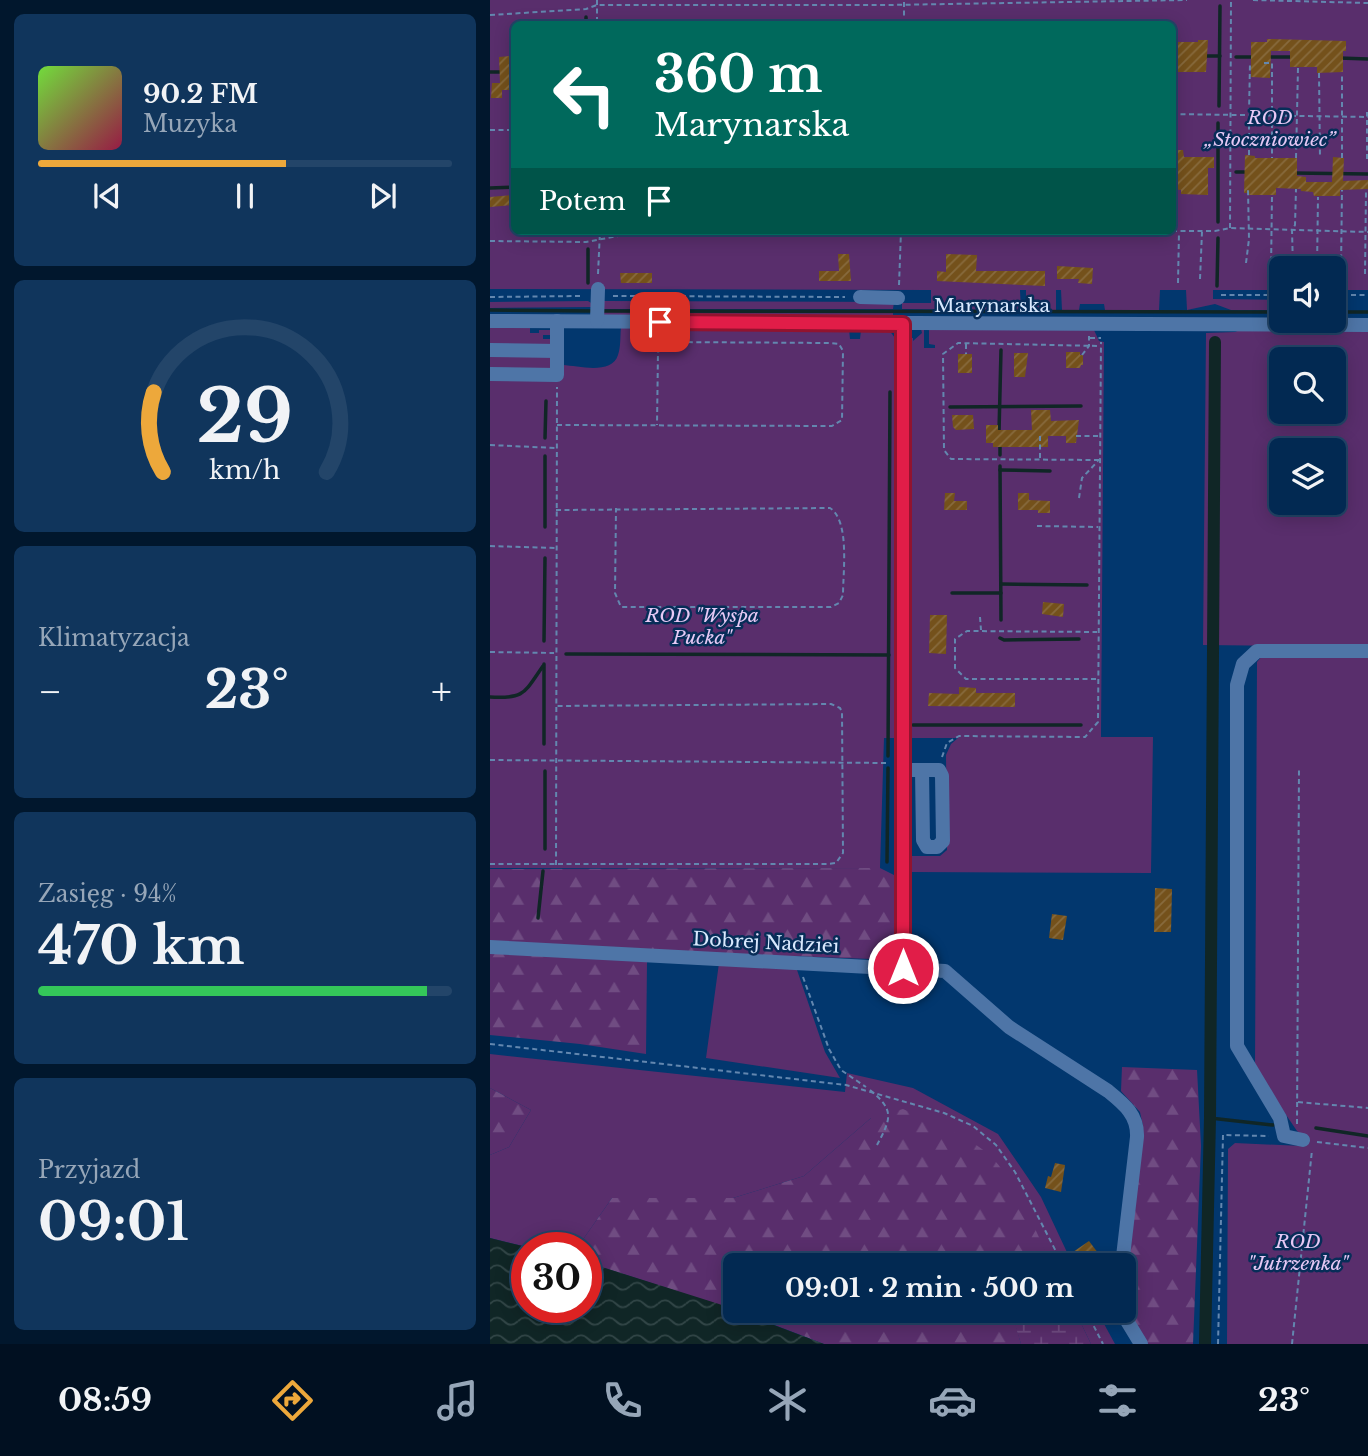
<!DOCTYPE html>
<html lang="pl">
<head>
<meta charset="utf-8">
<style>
  :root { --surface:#022952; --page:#10355c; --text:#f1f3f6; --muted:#96a6b8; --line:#234569; --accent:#eda83b }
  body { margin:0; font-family:"Libre Baskerville",serif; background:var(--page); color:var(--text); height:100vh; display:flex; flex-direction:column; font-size:26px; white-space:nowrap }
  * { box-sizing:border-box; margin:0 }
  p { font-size:23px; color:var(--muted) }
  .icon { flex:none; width:38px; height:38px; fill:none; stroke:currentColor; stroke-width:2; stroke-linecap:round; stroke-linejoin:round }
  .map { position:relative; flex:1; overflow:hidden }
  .side { display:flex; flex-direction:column; gap:14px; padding:14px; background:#01172d; width:490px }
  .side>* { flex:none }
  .top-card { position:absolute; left:21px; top:21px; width:665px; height:214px; border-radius:10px; box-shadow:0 4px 18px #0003,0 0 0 2px var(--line); background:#00695c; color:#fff; overflow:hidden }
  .fabs { position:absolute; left:779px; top:256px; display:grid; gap:14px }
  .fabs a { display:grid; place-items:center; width:77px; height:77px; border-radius:10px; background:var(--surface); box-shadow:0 4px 18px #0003,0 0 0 2px var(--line); font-size:35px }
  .speed { position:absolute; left:21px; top:1232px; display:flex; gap:14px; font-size:35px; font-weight:700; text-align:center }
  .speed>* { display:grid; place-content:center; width:91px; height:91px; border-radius:50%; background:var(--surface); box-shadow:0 4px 18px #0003,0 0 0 2px var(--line); line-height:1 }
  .speed .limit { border:10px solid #d22; background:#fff; color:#111 }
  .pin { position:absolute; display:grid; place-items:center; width:60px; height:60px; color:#fff; margin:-30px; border-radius:14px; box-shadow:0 4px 10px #0006 }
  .me { position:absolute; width:77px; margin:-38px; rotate:0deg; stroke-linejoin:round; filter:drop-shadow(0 0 5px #0008) }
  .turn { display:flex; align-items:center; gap:24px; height:147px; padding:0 28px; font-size:32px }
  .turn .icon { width:91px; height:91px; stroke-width:2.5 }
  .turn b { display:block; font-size:49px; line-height:60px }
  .then { display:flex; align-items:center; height:66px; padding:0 28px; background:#0003; gap:14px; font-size:26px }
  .big { font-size:52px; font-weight:800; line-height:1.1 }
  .side .tile { flex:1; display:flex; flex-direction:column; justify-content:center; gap:10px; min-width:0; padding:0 24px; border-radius:10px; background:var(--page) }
  .side .dial { align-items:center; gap:0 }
  .dial svg { height:182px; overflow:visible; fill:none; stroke:var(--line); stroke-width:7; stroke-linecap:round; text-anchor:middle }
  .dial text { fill:var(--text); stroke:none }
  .song { display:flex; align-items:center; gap:21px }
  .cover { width:84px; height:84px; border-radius:10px; background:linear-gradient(135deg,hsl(100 70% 55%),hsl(340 70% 35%)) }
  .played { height:7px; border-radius:4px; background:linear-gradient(90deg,var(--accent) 60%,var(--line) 60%) }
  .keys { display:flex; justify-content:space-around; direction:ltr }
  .heat { display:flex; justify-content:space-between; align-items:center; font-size:38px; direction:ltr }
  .charge { height:10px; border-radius:5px; background:linear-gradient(90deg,#34c759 94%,var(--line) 0) }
  .trip { position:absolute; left:233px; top:1253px; width:413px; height:70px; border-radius:10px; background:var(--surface); box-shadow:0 4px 18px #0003,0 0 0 2px var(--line); font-weight:800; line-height:70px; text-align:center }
  .tab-bar { display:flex; height:112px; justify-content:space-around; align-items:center; background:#011021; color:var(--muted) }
  .tab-bar .icon { width:49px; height:49px }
  .tab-bar .active { color:var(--accent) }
  .tab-bar b { font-size:32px; color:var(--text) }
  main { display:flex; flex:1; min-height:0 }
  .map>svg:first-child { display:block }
  .green { fill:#592e6c; fill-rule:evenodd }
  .forest { fill:url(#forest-firs) }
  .wetland { fill:url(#wetland-marsh) }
  .water { fill:url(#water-waves) }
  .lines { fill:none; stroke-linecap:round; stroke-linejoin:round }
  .stream { stroke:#102626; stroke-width:3.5 }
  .canal { stroke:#102626; stroke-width:12 }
  .building { fill:url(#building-hatch) }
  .path { stroke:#6387af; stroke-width:2; stroke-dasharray:5 3.5; stroke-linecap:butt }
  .minor { stroke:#4e75a7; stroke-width:14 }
  .route-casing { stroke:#92132f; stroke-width:18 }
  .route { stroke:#e11d48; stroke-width:12 }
  .labels { text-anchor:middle; stroke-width:5; stroke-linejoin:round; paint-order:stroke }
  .park-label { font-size:19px; font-style:italic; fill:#e7c9f5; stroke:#072d58 }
  .street-label { font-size:19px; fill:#d9e9fe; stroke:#072d58 }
</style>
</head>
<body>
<main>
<section class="side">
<div class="tile">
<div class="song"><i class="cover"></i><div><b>90.2 FM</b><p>Muzyka</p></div></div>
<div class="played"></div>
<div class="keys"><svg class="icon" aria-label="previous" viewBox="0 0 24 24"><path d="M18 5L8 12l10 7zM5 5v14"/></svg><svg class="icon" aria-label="pause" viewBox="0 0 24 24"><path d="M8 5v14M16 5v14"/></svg><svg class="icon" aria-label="next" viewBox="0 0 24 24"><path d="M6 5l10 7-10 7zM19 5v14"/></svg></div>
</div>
<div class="tile dial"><svg viewBox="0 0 100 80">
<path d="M14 69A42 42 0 1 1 86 69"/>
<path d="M14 69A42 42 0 0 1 10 34" stroke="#eda83b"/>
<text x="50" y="56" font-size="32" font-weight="700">29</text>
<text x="50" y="72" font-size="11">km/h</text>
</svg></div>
<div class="tile"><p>Klimatyzacja</p>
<div class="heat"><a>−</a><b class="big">23°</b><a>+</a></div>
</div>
<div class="tile"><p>Zasięg · 94%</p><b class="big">470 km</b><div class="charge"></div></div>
<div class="tile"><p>Przyjazd</p><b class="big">09:01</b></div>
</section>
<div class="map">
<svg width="878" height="1344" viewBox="0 0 878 1344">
  <defs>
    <pattern id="forest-firs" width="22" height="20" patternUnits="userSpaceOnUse" patternTransform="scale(1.75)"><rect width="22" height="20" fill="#592e6c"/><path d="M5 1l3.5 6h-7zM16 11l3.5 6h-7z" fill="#704c82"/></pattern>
    <pattern id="wetland-marsh" width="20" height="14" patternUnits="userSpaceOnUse" patternTransform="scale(1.75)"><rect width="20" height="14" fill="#592e6c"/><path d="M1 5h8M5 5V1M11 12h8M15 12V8" fill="none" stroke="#704c82"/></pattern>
    <pattern id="water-waves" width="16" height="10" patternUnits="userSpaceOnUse" patternTransform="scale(1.75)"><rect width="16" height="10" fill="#102626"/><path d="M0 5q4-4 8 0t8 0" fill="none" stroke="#324647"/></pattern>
    <pattern id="building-hatch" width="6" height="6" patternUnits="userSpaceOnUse" patternTransform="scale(1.75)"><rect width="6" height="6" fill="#74511b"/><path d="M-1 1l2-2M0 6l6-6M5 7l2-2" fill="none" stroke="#876a3d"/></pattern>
  </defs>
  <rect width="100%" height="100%" fill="#02376e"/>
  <g class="green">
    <path d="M0,0H878V290H844V268H791V290H723V299L791,300V310H741L725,304L697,310L696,290H670L669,310H615L614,304H590L589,310H572L571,290H566V310H536V290H530L531,310L412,309V303H441V290L0,289ZM24,24H682V231H24Z"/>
    <polygon points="98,301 103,304 103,307 0,308 0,302"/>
    <polygon points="114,301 404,302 403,309 110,309"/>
    <polygon points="110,312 403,313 403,319 110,317"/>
    <path d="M0,327H40V333H49V330H60L62,335H53V339H72L73,365C89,366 122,375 128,355C131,347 130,335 131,327L201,329H359L360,339H370L371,330H399L405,338H423V341L432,333L431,329H434V348H445V345L439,344V329L604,330L609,341L614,342L611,737H663L661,873L420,872L419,856H450L457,850L456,755L461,744L468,738H394L390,868H0Z"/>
    <path d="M750,330H878V647L713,645L716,333L745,332ZM791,359H844V411H791ZM791,450H844V502H791Z"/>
    <polygon points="772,656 878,657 878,1344 737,1344 738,1149 745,1143 812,1146 814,1136 807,1131 765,1069 767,662"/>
    <polygon points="229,963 306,967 335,1052 350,1078 216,1058"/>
    <polygon points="0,1054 355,1092 357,1073 423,1088 508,1134 551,1197 583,1265 562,1265 519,1181 381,1118 314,1176 243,1198 122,1198 87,1248 41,1248 0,1238 0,1155 19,1147 41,1110 0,1088"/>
    <polygon points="585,1311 607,1311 625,1344 601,1344"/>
  </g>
  <g class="forest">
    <polygon points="390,868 404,875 408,960 301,956 157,961 156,1054 90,1044 0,1035 0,869"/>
    <polygon points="632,1067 707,1070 711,1146 703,1344 658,1344 641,1317 635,1280 653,1126 650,1112 631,1091"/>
    <polygon points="0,1088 41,1110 19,1147 0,1155"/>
    <path d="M413,1109C440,1122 472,1133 496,1152C522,1173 547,1234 562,1265H245V1310L96,1262V1248H87L122,1198H243L314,1176L381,1118Z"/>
    <polygon points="248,1311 526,1311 523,1315 531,1344 334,1344"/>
  </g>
  <polygon class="wetland" points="526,1311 585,1311 601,1344 531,1344 522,1315"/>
  <polygon class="water" points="0,1238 41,1248 37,1248 37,1307 96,1307 96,1262 229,1304 334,1344 0,1344"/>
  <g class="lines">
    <g class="stream">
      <polyline points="96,17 96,24"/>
      <polyline points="714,56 730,56"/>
      <polyline points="746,57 764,57"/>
      <polyline points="779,57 802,57"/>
      <polyline points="849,58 878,59"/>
      <polyline points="0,72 12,72"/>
      <polyline points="729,106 730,6"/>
      <polyline points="746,172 757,172"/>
      <polyline points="803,173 878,174"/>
      <polyline points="0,188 24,187"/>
      <polyline points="728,222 728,123"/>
      <polyline points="98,231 98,233"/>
      <polyline points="98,283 98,249"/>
      <polyline points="727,286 728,238"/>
      <polyline points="0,310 103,311"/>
      <polyline points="111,311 791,312"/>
      <polyline points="844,312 878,312"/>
      <polyline points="460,407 591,406"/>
      <polyline points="509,432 511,350"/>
      <polyline points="55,438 56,401"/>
      <polyline points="510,443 510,455"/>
      <polyline points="55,456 55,527"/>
      <polyline points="510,466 511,620"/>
      <polyline points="510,470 560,471"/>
      <polyline points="511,584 597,585"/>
      <polyline points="462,593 511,593"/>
      <polyline points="510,638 514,640 589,639"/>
      <polyline points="54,641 55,558"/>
      <polyline points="76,654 399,655"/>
      <polyline points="54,664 54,744"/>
      <path d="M0,697C35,699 34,693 53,666"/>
      <polyline points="423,725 591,725"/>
      <polyline points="398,756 400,392"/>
      <polyline points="55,771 55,849"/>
      <polyline points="397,862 398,768"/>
      <polyline points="48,918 53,871"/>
      <polyline points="720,1118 783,1125"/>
      <polyline points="826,1128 878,1136"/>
    </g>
    <polyline class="canal" points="715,1344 720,1118 725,342"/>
  </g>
  <g class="building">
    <polygon points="777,39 856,41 856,51 853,51 853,72 827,73 827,67 800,67 800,51 781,51 780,78 761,77 761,42 777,42"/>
    <polygon points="708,40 718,40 716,72 685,72 686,42 708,42"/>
    <polygon points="21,56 24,90 12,90 12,98 1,98 2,83 10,83 9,57"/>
    <polygon points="682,150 693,150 694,157 724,157 724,168 718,168 718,195 691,194 691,190 682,189"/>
    <polygon points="755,155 765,156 765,158 807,158 807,176 816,177 816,182 842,182 843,157 854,158 853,181 878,180 878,189 850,190 850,196 824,196 823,192 811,191 811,189 786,188 786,195 759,195 759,193 754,193"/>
    <polygon points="24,195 24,205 0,207 0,197"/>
    <polygon points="348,254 359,254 361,281 329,281 329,271 349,271"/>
    <polygon points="456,254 487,255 486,271 555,271 555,286 447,281 447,271 456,272"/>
    <polygon points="567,266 603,268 602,284 588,283 589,279 567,279"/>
    <polygon points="130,273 162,273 162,283 131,283"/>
    <polygon points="576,352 590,352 590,355 593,355 593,365 591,365 590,368 576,368"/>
    <polygon points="524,353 538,353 535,377 524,377"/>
    <rect x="468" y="354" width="14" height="19"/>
    <polygon points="541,410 560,410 561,421 589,420 586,443 576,443 576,436 558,436 558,447 503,447 503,443 496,443 496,425 508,425 508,430 542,430"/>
    <polygon points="462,415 483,415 484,429 466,430 463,427"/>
    <polygon points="455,493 465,493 464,501 477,501 477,510 454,510"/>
    <polygon points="528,493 539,493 539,500 560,501 560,513 548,513 548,510 528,510"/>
    <polygon points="553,602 574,604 573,617 552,614"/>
    <polygon points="440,615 457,615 456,654 439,653"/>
    <polygon points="469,687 486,688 486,693 525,693 525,707 438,706 439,693 469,694"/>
    <polygon points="665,888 682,889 681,932 664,932"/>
    <polygon points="562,914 577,916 573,940 559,938"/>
    <polygon points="565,1163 575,1165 571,1192 555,1188 558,1176 561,1177"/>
    <polygon points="599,1241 617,1265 592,1265 588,1259 583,1252"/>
  </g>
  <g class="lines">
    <g class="path">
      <polyline points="107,0 107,24"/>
      <polyline points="763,0 878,3"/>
      <polyline points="0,15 96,9 107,5 399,5 697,0"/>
      <polyline points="414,24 414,0"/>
      <polyline points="774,63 782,63 782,158"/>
      <polyline points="829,73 830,158"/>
      <polyline points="759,113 760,63"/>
      <polyline points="682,114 878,117"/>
      <polyline points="0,130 24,130"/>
      <polyline points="759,155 759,117"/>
      <polyline points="806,158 808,68"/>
      <polyline points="852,158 852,74"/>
      <polyline points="877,159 877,112"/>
      <polyline points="740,228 741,0"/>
      <polyline points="682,231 725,231 740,228 878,232"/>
      <polyline points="0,241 96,242 128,236 359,231"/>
      <polyline points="756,263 759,239 758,190"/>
      <polyline points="803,268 802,230 805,225 806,189"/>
      <polyline points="827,268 828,197"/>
      <polyline points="851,268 852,190"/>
      <polyline points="781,270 782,195"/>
      <polyline points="108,274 110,231"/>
      <polyline points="875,274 876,191"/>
      <polyline points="710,279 712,232"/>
      <polyline points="688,283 689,232"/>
      <polyline points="409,285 411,231"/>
      <polyline points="731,295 791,295"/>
      <polyline points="844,295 878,295"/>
      <polyline points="123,296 355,297"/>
      <polyline points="0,297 93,296"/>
      <polyline points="600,338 611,338"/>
      <polyline points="476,344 476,354"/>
      <polyline points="592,355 599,346 599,336"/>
      <polyline points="67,425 342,426 352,420 353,351 349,344 340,343 180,342 168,352 167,425"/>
      <polyline points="550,436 550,459"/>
      <polyline points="586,436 609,436"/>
      <polyline points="0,445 65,448"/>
      <polyline points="609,460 461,459 454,450 453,354 468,343 609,346"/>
      <polyline points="589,498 592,478 608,461"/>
      <path d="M66,510L340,508C360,521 353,572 353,595L349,603L341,607H131L125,593L126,508"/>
      <polyline points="547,526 608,527"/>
      <polyline points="0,546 65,548"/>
      <polyline points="490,617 491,630"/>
      <polyline points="0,652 64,653"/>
      <polyline points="606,679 476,679 465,668 465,639 477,631 607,632"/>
      <polyline points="452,757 457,743 469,736 595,737 608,722 611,342"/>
      <polyline points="0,760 398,763"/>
      <polyline points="0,864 337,864 346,863 353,853 352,712 350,708 341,704 66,706"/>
      <polyline points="66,865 67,387"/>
      <polyline points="313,977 339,1049 351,1070 376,1087"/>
      <polyline points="0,1044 356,1085 454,1113 483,1126 506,1145 525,1172 573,1265"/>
      <path d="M380,1090C405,1110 401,1119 387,1145"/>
      <polyline points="808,1102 878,1108"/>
      <polyline points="807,1124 809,768"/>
      <polyline points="827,1142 878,1148"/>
      <polyline points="596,1311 613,1344"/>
      <polyline points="728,1344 733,1135 779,1136"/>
      <polyline points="802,1344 822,1150"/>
    </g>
    <g class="minor">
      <polyline points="370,297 408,298"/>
      <polyline points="0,321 878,325"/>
      <polyline points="107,321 108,289"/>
      <polyline points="0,350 67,351"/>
      <polyline points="0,374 67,375 67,321"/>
      <polyline points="419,770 449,770 452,776 453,841 447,847 437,847 433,840 432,770"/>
      <path d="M0,947L455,971L519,1027L618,1091C634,1104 648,1115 647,1137L632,1265"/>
      <polyline points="413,968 413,324"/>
      <polyline points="813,1140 794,1136 790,1118 747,1046 747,685 753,664 767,651 878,651"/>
      <polyline points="631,1311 651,1344"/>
    </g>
  </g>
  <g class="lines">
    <g class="route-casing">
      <polyline id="route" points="170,322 413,324 413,968"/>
    </g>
    <use href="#route" class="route"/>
  </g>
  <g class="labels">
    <g class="park-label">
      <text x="780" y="124">ROD<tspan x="780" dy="22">„Stoczniowiec”</tspan></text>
      <text x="212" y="622">ROD "Wyspa<tspan x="212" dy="22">Pucka"</tspan></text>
      <text x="808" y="1248">ROD<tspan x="808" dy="22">"Jutrzenka"</tspan></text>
    </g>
    <g class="street-label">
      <text x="502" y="312">Marynarska</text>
      <text transform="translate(276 942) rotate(3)" y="7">Dobrej Nadziei</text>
    </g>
  </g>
</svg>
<div class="fabs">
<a><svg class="icon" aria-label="sound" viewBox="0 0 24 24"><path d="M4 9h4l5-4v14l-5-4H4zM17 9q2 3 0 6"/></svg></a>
<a><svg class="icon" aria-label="search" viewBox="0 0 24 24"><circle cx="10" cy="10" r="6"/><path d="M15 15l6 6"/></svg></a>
<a><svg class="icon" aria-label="layers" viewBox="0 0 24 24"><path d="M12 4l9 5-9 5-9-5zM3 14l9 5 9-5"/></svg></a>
</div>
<div class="speed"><div class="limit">30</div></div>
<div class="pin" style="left:170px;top:322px;background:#d93025"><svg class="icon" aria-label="arrive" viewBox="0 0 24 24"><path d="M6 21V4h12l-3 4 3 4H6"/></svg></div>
<svg class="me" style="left:413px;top:968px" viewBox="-20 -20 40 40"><circle r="17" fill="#e11d48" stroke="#fff" stroke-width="3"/><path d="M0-11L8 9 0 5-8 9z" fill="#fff"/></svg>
<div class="trip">09:01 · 2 min · 500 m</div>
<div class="top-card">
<div class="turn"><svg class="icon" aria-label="left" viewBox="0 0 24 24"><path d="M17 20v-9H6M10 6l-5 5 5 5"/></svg><div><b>360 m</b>Marynarska</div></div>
<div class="then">Potem<svg class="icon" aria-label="arrive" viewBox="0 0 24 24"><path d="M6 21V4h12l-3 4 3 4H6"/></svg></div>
</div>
</div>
</main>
<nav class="tab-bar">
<b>08:59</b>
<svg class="icon active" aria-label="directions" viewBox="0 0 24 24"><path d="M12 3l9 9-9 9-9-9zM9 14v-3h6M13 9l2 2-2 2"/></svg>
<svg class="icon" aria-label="music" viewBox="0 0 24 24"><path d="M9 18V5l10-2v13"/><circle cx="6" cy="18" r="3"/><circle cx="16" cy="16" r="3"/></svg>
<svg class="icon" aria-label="phone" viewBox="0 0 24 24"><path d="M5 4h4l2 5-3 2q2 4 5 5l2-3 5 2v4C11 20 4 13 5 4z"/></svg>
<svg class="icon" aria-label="climate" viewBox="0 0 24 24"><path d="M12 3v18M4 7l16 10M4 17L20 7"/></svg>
<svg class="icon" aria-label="car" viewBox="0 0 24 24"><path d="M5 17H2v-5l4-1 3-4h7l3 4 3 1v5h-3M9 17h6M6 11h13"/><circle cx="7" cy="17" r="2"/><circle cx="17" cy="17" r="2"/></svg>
<svg class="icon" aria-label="filters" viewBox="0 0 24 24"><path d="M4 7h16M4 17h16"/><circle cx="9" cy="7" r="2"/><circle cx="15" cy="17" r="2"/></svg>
<b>23°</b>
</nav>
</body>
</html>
